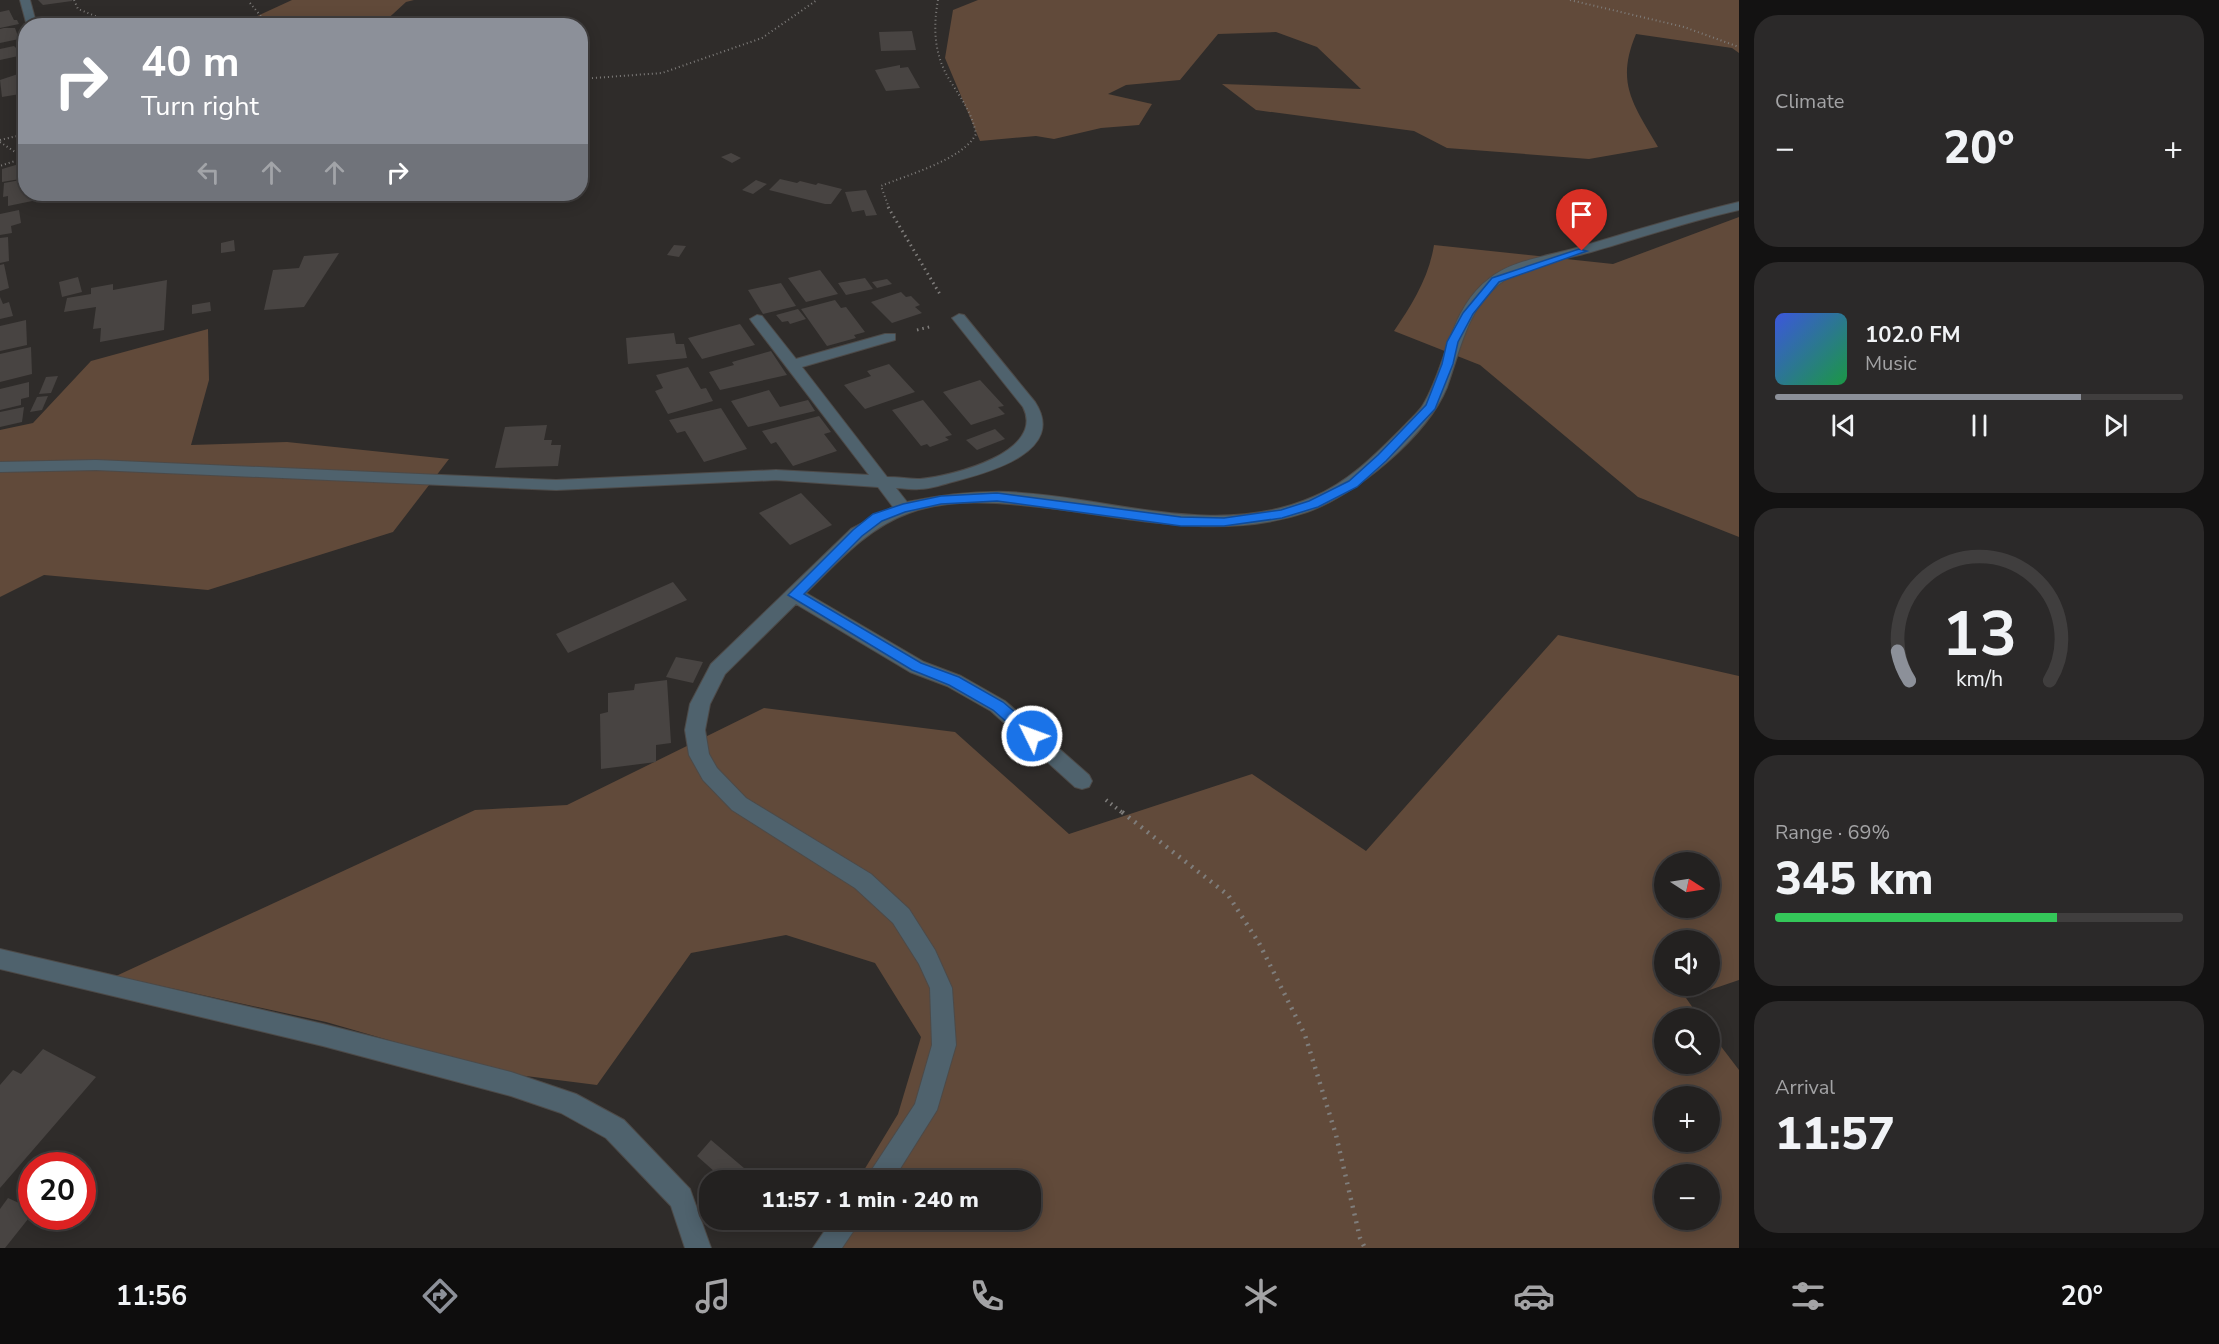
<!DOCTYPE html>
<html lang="en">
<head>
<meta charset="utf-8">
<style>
  :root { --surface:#232120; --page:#2b2929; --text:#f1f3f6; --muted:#a3a3a5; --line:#403e3e; --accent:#8c9099 }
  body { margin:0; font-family:"Nunito Sans",sans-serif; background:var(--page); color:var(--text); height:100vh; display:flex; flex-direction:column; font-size:22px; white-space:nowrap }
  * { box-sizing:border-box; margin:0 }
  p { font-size:20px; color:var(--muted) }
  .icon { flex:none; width:33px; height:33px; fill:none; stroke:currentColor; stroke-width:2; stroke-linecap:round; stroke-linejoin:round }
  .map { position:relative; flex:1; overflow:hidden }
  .sheet { display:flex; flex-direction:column; gap:15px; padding:15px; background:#131212; width:480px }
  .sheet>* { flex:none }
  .hud { position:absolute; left:18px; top:18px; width:570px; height:183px; border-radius:24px; box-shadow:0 3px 15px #0003,0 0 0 2px var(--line); background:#8c9099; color:#fff; overflow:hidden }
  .needle { width:39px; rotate:102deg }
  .fabs { position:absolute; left:1654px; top:852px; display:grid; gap:12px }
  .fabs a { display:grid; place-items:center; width:66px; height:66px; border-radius:50%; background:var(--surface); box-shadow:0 3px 15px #0003,0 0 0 2px var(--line); font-size:30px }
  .speed { position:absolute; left:18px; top:1152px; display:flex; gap:12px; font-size:30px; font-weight:700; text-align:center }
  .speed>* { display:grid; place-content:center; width:78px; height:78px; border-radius:50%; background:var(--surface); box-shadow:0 3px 15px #0003,0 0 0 2px var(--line); line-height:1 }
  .speed .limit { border:9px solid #d22; background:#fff; color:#111 }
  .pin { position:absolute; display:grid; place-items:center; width:51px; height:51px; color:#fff; margin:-62px -26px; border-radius:50% 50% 50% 0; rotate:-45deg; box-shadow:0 0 6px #0007 }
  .pin .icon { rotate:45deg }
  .me { position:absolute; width:66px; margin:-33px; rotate:312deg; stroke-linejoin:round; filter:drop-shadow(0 0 4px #0008) }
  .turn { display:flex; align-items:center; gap:21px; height:126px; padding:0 24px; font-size:27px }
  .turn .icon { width:78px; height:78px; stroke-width:2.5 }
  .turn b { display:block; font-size:42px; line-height:51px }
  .lanes { display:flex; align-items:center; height:57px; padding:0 24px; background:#0003; justify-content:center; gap:30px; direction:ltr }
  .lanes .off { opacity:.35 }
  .big { font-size:45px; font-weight:800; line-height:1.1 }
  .sheet .widget { flex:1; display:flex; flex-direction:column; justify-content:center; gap:9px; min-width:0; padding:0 21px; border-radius:24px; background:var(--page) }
  .sheet .dial { align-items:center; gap:0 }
  .dial svg { height:156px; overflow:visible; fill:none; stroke:var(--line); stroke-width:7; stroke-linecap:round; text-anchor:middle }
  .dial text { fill:var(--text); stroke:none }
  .song { display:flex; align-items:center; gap:18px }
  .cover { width:72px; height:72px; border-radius:9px; background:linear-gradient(135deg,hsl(230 70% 55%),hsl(140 70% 35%)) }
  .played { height:6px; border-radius:3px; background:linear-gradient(90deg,var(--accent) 75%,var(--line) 75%) }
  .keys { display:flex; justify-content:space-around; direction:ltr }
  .heat { display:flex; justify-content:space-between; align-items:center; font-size:33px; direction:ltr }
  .charge { height:9px; border-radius:4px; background:linear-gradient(90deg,#34c759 69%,var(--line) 0) }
  .trip { position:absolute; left:699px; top:1170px; width:342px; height:60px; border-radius:24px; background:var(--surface); box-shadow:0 3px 15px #0003,0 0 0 2px var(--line); font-weight:800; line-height:60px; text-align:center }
  .menu { display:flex; height:96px; justify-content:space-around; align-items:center; background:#0e0d0d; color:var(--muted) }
  .menu .icon { width:42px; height:42px }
  .menu .active { color:var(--accent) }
  .menu b { font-size:27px; color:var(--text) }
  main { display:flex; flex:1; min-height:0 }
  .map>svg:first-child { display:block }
  .green { fill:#614a3a; fill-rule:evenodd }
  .building { fill:#484442 }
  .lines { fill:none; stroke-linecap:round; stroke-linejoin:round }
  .minor-casing { stroke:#4d4a48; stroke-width:2 }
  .path-far3 { stroke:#7f7d7b; stroke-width:2; stroke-dasharray:1 3; stroke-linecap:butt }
  .path-far2 { stroke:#7f7d7b; stroke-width:3; stroke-dasharray:1.5 4; stroke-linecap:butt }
  .path-far1 { stroke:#7f7d7b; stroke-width:4; stroke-dasharray:1.5 4.5; stroke-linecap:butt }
  .path { stroke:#7f7d7b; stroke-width:4.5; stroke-dasharray:2 6; stroke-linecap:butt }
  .minor { fill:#4f626d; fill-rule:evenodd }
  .route { fill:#1a73e8; stroke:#114b97; stroke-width:1.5 }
</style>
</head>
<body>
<main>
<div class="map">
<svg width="1739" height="1248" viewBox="0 0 1739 1248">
  <rect width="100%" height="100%" fill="#2f2c2a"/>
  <g class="green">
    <polygon points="292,0 414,0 406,2 381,25 238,25"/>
    <path d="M978,0H1739V53L1732,48L1636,34C1615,84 1634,105 1658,147L1589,159L1447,148L1414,131L1256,110L1222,84L1361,89L1317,47L1276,32L1218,34L1180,80L1126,85L1108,94L1152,104L1139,125L1101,128L1054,139L1036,136L980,141L945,58L953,10Z"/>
    <path d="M1739,217V537L1638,497L1480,365L1394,331C1412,305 1429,277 1434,245L1613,264Z"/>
    <polygon points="208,329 209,380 191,445 287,442 449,459 393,532 208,590 44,575 0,597 0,430 33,423 91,361"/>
    <path d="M1558,635L1739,676V980L1686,998L1700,1018H1665V1064H1710V1032L1739,1070V1248H818L835,1220H1030V1180H858L898,1114L921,1037L875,963L786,935L691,953L597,1085L503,1073L326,1022L116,976L475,810L567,805L764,708L955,732L1069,834L1252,774L1366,851ZM1665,862H1710V908H1665ZM1665,940H1710V986H1665ZM1665,1096H1710V1142H1665ZM1665,1174H1710V1220H1665Z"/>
  </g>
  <g class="building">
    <polygon points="38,0 72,0 72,1 43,5"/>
    <polygon points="9,10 14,20 17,20 19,24 0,28 0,12"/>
    <polygon points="4,28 15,28 19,39 0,43 0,29"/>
    <polygon points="912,31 916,50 881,51 879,32"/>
    <polygon points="14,46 23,55 0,60 0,49"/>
    <polygon points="900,65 900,68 908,67 920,88 886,91 875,70"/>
    <polygon points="18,74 26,75 26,93 2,97 0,80"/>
    <polygon points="731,153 741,158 732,163 721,157"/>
    <polygon points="26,162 26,178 2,182 2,169"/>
    <polygon points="26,179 26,194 42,194 42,199 8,206 8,196 3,197 4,183"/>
    <polygon points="780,179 797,183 800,181 816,185 818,183 842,189 831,204 825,204 769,190"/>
    <polygon points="756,180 767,184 753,194 742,190"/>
    <polygon points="866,190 877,215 866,216 864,210 852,212 845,192"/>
    <polygon points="19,210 21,223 11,226 12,233 0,235 0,214"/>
    <polygon points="8,237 9,261 0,263 0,238"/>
    <polygon points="234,240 235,251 221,253 221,243"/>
    <polygon points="674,245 686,246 679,257 667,255"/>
    <polygon points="339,253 304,307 264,310 273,270 299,268 304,256"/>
    <polygon points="4,264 9,288 0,291 0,265"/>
    <polygon points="820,270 838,294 806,302 788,278"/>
    <polygon points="78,277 82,292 62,297 59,282"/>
    <polygon points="865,278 873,289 846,295 838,283"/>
    <polygon points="887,279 892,284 877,288 872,282"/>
    <polygon points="167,280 164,330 100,342 101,328 93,329 96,307 64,312 67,298 91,294 91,288 113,284 113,290"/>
    <polygon points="781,283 796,306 763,314 748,290"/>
    <polygon points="901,292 906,297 911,296 920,305 915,307 922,313 892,323 871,302"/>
    <polygon points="0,297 3,304 9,302 13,316 0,319"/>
    <polygon points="835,300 841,308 846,307 865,332 854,335 856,338 827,346 801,309"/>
    <polygon points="210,302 211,311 192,314 192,305"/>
    <polygon points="798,309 806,319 790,324 788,321 782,322 776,315"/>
    <polygon points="26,320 27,345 0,351 0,326"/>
    <polygon points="740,324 755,345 702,359 688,338"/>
    <polygon points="674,333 676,344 684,344 687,358 628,364 626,338"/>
    <polygon points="31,347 32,374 0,382 0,354"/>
    <polygon points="771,351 787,375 720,390 709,372 734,365 732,362"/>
    <polygon points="889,364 915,392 865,409 844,385 871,376 867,371"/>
    <polygon points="688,367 701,389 706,388 713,401 668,414 655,391 663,388 656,375"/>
    <polygon points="58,376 51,393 39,394 46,377"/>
    <polygon points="980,380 1004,406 998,407 1005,414 971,425 943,392"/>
    <polygon points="29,382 29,397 21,399 21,405 0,410 0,389"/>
    <polygon points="769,390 780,407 808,400 815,411 748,427 731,401"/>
    <polygon points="48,396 42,410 30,412 37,397"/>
    <polygon points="923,400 952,435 945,437 949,440 930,447 927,444 921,446 892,410"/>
    <polygon points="24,407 22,422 0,427 0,412"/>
    <polygon points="721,408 747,449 704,462 685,431 677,433 669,420"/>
    <polygon points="819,416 831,432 824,434 837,451 793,466 776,442 771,444 762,431"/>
    <polygon points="547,425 544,440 552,440 551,445 561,445 558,466 495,468 505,427"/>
    <polygon points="995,429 1005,439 977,450 966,440"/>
    <polygon points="801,493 832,525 790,545 759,513"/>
    <polygon points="673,582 687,600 568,653 556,634"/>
    <polygon points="676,657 703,662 693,683 666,677"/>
    <polygon points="667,680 671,743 656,745 656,762 601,769 600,714 608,712 608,693 634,690 635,684"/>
    <polygon points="43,1049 96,1077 0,1188 0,1085 13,1070 21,1074"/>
    <polygon points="711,1140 751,1174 746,1180 724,1180 697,1156"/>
    <polygon points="8,1198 32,1209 32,1214 5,1248 0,1248 0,1209"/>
  </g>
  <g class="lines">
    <g class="minor-casing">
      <g id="minor">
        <polygon points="20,0 30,0 37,26 27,26"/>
        <path d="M1739,202V210C1689,221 1640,238 1591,252C1562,260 1522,265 1498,285C1467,310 1460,351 1447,387C1427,436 1356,495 1307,512C1219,542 1129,517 1040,507C998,502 950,498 909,513C867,528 837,563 806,593L924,662L961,676L1005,701L1089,775L1092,781L1089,787L1082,789L1075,787L991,711L947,686L910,672L796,604L725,674L710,704L705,730L709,754L717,768L746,798L871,874L909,909L935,950L952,988L956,1045L937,1110L893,1180H865L915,1104L932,1045L930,988L919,964L893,923L855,888L732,810L703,780L689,755L685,730L690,704L711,664L851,529L893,507L878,487L776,480L556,490L96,470L0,472V462L96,460L556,480L776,470L869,475L752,322L750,319L757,315L762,316L796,359L885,334H895V340L802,367L887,477C898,477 910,479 920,479C953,476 1046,452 1023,407L952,318L959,314L964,315L1035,402C1067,451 990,472 956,481C944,484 931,489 919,489C912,490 904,488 896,488L907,502C941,495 973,491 1008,492C1109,496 1215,540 1313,497C1349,482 1376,454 1404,426C1410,419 1418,413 1423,405C1448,364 1448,309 1490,278C1513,260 1549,256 1576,248C1630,232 1684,215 1739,202Z"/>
        <polygon points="0,949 323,1024 511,1072 576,1094 624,1120 690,1189 711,1248 685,1248 671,1206 606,1138 561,1113 511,1096 323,1046 0,969"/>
        <polygon points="832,1220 861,1220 842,1248 813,1248"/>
      </g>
    </g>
    <g class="path-far3">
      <polyline points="74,0 78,9 120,26"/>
      <polyline points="1570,0 1684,27 1739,47"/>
      <polyline points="250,3 269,26"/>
      <polyline points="222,26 269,22"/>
      <polyline points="580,79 662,73 762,38 817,0"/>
      <polyline points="0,140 26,134"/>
      <polyline points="0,142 24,158 0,166"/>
      <path d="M889,208L881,186C907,175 964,159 976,134C972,112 960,97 949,79C934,54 933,28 938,0"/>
    </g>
    <g class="path-far2">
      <polyline points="888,207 941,296"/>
      <polyline points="917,330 933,326"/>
    </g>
    <polyline class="path-far1" points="1106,800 1124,814"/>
    <polyline class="path" points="1122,812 1228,895 1259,943 1305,1035 1336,1135 1360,1238 1365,1248"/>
    <use href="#minor" class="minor"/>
  </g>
  <polygon class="route" points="1579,249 1587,251 1499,282 1473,314 1458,342 1453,364 1435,409 1386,461 1357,487 1318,507 1282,518 1224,526 1181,526 997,501 941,504 905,512 882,521 862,536 804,594 921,663 959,677 1003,702 1037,731 1039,736 1037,740 1027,740 993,710 949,685 912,670 788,595 853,530 873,514 903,504 941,496 997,493 1181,517 1224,518 1281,510 1309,501 1349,481 1378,455 1426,405 1442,364 1447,342 1463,313 1492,278"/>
</svg>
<div class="fabs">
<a><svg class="needle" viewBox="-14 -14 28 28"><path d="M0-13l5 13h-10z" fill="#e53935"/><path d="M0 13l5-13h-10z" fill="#a3a3a5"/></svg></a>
<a><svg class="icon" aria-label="sound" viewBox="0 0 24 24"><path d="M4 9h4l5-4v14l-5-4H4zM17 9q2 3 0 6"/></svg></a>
<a><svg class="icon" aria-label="search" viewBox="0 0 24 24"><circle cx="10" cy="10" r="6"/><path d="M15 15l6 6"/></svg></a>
<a>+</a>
<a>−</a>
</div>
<div class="speed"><div class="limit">20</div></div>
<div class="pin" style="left:1582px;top:251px;background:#d93025"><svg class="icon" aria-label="arrive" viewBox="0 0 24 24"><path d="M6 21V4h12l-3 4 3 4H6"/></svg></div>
<svg class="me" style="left:1032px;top:736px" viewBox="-20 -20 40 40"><circle r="17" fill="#1a73e8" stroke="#fff" stroke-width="3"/><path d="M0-11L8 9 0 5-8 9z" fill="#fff"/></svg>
<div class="trip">11:57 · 1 min · 240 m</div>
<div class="hud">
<div class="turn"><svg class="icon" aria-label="right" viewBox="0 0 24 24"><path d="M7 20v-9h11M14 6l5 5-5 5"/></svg><div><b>40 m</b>Turn right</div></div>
<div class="lanes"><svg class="icon off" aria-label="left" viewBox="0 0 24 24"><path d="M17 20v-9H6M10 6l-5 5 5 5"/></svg><svg class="icon off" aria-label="ahead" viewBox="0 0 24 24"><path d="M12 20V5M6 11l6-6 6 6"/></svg><svg class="icon off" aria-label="ahead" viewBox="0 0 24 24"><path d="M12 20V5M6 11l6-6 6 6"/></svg><svg class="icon" aria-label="right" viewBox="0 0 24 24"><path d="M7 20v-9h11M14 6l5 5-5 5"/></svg></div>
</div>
</div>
<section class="sheet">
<div class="widget"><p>Climate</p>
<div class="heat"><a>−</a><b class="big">20°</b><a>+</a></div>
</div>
<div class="widget">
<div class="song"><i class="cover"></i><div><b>102.0 FM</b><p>Music</p></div></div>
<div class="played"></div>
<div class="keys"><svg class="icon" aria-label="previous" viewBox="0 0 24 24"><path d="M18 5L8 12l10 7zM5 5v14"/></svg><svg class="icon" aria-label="pause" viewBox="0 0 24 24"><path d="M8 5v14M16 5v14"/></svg><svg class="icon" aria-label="next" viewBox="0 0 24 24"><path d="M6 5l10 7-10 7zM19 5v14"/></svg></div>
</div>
<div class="widget dial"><svg viewBox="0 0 100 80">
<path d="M14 69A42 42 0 1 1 86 69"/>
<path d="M14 69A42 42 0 0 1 8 54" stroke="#8c9099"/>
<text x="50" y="56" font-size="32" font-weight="700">13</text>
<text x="50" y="72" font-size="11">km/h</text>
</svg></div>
<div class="widget"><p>Range · 69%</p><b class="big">345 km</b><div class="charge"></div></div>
<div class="widget"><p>Arrival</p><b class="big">11:57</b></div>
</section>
</main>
<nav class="menu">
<b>11:56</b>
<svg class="icon active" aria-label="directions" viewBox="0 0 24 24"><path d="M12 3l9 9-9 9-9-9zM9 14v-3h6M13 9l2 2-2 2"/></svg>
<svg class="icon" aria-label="music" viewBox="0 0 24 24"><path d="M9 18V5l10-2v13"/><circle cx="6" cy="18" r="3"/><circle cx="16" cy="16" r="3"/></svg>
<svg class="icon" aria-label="phone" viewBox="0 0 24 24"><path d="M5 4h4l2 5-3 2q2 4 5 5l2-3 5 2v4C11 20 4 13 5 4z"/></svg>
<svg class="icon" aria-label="climate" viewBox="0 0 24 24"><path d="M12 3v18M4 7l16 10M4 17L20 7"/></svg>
<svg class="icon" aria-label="car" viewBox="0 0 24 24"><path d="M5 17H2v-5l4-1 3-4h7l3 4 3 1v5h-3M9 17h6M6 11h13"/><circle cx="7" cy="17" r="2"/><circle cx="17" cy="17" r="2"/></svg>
<svg class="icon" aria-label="filters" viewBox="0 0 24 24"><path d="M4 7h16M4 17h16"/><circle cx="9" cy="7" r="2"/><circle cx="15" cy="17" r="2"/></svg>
<b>20°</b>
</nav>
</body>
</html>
